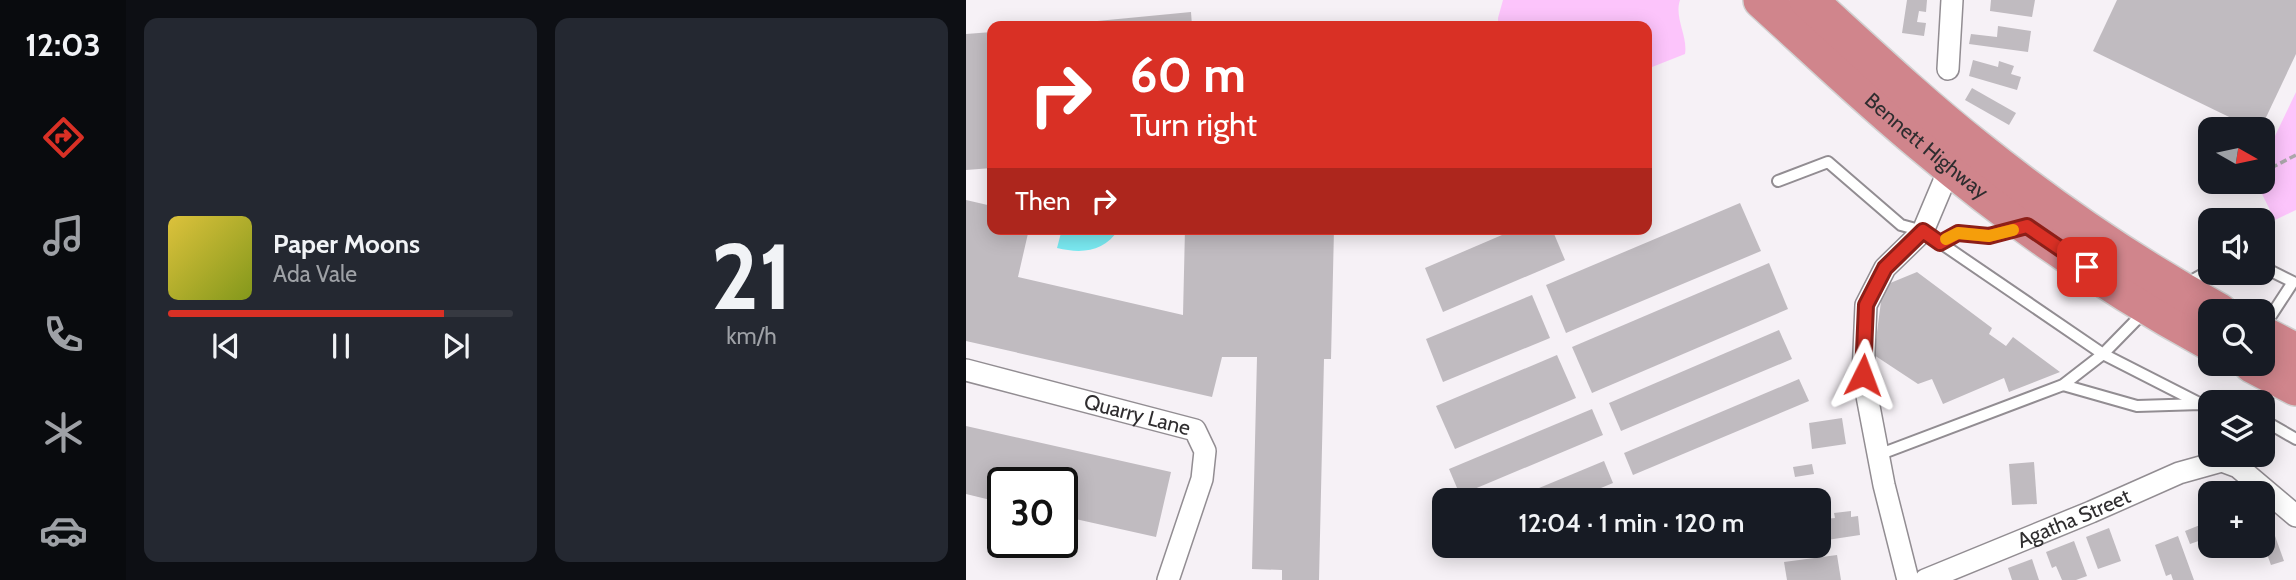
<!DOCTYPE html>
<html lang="en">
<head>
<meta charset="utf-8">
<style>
  :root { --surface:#171b24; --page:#242831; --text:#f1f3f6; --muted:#9ea1a6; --line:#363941; --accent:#d93025 }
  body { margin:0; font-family:Cabin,sans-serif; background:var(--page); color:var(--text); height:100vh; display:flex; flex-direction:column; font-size:26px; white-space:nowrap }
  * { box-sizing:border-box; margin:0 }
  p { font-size:23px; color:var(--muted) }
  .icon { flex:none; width:38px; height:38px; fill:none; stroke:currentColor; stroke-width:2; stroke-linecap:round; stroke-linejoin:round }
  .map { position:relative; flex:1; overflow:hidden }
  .sheet { display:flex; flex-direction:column; gap:18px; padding:18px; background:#0d0f14; width:840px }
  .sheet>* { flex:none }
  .top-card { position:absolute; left:21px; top:21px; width:665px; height:214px; border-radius:14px; box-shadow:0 4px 18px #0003; background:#d93025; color:#fff; overflow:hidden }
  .needle { width:46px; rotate:99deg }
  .buttons { position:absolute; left:1232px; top:117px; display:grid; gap:14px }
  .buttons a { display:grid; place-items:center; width:77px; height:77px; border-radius:14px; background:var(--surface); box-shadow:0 4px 18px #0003; font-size:35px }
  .speed { position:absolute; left:21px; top:467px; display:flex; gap:14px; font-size:35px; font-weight:700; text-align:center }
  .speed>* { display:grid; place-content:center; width:91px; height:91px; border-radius:50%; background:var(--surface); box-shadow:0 4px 18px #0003; line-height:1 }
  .speed .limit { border:4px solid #111; border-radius:10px; background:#fff; color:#111 }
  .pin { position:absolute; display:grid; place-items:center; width:60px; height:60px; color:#fff; margin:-30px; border-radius:14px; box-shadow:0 4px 10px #0006 }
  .me { position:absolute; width:77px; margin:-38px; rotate:3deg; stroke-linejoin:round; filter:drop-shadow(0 0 5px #0008) }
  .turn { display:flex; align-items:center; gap:24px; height:147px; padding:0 28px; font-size:32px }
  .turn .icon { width:91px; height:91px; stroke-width:2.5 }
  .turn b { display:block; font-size:49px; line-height:60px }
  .then { display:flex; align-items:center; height:66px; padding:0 28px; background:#0003; gap:14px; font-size:26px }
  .sheet .widget { flex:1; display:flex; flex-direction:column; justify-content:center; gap:10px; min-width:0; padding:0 24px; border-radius:14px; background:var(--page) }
  .sheet .dial { align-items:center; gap:0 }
  .dial b { font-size:91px; line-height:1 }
  .song { display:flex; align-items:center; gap:21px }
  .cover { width:84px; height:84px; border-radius:10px; background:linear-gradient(135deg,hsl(50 70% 55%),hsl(70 70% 35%)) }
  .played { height:7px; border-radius:4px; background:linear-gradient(90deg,var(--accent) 80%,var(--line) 80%) }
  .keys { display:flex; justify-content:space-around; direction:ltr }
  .sheet .tiles { flex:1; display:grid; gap:18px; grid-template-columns:repeat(2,1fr) }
  .trip { position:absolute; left:466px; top:488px; width:399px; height:70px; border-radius:14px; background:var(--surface); box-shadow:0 4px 18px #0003; font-weight:600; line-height:70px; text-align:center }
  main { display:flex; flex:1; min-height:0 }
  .tab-bar { display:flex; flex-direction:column; width:126px; justify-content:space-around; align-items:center; background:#090b0e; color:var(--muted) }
  .tab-bar .icon { width:49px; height:49px }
  .tab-bar .selected { color:var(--accent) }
  .tab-bar b { font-size:32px; color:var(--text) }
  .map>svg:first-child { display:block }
  .green { fill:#fcc4fb }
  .water { fill:#7bebf3 }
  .building { fill:#c0bbc0 }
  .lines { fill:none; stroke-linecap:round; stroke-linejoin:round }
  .lane-casing { stroke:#928d92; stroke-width:14 }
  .street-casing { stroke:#928d92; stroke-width:24 }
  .highway-casing { stroke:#d1d1d1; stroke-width:40 }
  .path { stroke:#aba7ab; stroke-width:3.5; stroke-dasharray:7 3.5; stroke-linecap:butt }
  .lane { stroke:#fff; stroke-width:10 }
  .street { stroke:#fff; stroke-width:21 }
  .highway { stroke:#d0858c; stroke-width:37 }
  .route-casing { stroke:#8d1f18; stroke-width:18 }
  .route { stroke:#d93025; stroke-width:12 }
  .slow { stroke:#f59e0b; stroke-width:12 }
  .labels { text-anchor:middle; stroke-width:6; stroke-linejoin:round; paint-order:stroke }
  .street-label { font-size:21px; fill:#2f2d2f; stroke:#f6f1f6 }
</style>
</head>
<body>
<main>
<nav class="tab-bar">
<b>12:03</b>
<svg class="icon selected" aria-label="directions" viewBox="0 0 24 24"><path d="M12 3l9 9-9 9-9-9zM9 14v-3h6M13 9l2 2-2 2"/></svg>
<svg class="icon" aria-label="music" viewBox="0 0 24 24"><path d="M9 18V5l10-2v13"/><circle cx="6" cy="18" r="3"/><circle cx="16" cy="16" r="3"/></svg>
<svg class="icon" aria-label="phone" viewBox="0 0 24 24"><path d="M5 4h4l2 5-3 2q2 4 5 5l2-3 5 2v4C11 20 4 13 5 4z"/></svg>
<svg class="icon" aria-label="climate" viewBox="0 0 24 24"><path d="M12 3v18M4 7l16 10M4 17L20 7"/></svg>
<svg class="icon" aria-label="car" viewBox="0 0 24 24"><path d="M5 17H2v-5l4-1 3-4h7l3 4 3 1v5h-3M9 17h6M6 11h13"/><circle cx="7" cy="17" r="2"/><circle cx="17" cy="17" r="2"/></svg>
</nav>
<section class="sheet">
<div class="tiles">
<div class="widget">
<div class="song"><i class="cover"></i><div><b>Paper Moons</b><p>Ada Vale</p></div></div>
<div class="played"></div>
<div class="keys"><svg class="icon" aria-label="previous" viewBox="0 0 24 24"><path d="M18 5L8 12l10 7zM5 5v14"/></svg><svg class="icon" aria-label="pause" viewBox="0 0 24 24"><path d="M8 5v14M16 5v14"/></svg><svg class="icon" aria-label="next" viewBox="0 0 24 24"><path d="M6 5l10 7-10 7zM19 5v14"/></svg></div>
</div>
<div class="widget dial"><b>21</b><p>km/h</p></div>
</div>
</section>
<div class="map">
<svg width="1330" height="580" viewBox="0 0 1330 580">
  <rect width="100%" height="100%" fill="#f6f1f6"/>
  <g class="green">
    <path d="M537,0H714C708,18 722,36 719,54L681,69V26H532V18Z"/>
    <polygon points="1330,92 1330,210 1309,220 1290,182 1297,182 1297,161"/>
  </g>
  <path class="water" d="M96,229L113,231L153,229C138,252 116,254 91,248Z"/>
  <g class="building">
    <polygon points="941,0 961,0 960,12 953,11 951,22 960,23 958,36 936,33"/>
    <polygon points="1025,0 1069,0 1066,17 1024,11"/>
    <polygon points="1151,0 1330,0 1330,54 1294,130 1290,130 1127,51"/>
    <polygon points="225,12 226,26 100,26 100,24"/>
    <polygon points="1032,26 1065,31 1062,52 1003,44 1005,34 1031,37"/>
    <polygon points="26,32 26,168 0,170 0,34"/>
    <polygon points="1007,60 1032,67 1033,61 1048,66 1045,74 1055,77 1051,90 1003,76"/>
    <polygon points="1006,88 1050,113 1043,125 999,100"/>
    <polygon points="0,200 26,206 26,229 63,229 52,277 217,315 219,229 368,229 365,359 358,359 353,580 316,580 316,570 286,569 291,357 256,357 246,397 0,341"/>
    <polygon points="774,203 795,251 600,333 580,285"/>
    <polygon points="550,229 586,229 599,260 477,312 459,268"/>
    <polygon points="803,263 822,309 626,393 606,347"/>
    <polygon points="951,272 1026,328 1023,334 1040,346 1047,337 1094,372 1043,392 1038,378 977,404 966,379 952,384 908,355 917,286"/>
    <polygon points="566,295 584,338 477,382 460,339"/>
    <polygon points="813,330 826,359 655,431 643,403"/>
    <polygon points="591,355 610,398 489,449 470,406"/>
    <polygon points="833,379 843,401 667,475 658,453"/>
    <polygon points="626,409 637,435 494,495 483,469"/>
    <polygon points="876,418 880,444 846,449 843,423"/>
    <polygon points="0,426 205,472 190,537 96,516 96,483 37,483 37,503 0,494"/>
    <polygon points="638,461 647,483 606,500 544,500"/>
    <polygon points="1068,462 1071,504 1046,505 1043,464"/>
    <polygon points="846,464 848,474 829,477 827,467"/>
    <polygon points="885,511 885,517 892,516 894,535 861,540 859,519 869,518 868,513"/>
    <polygon points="1300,511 1318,561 1305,565 1297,543 1297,512"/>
    <polygon points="1244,514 1244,537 1224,544 1219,531 1234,525 1232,519"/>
    <polygon points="1143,528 1155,561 1132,569 1120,537"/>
    <polygon points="1212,536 1228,580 1207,580 1205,574 1200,576 1189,545"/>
    <polygon points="1108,541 1121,576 1110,580 1096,580 1090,566 1086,568 1080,552"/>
    <polygon points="871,555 875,580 821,580 818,562"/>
    <polygon points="1066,559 1073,580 1046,580 1042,568"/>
  </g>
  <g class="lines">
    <g class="lane-casing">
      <g id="lane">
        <polyline points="812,181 862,162 935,225 957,231 1137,354 1179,311"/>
        <polyline points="974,243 992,233 1022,236 1051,228"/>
        <polyline points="1297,267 1327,282 1297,328"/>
        <polyline points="1218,285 1244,270"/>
        <polyline points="1097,385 1171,406 1235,404 1244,407"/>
        <polyline points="1297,406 1308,384"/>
        <polyline points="1297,420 1330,439"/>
        <polyline points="912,455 1097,385 1137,354 1235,404"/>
      </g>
    </g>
    <g class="street-casing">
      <g id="street">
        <polyline points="982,69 986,0"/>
        <path id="s1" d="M0,370L229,430L239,451L236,479L202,580"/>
        <polyline points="942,580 918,485 897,375 900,305 919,268 957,231 984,167"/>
        <path id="s2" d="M959,580L1125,512L1213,473L1256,461L1272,467L1330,516"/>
      </g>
    </g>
    <g class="highway-casing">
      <g id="highway">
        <path id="s3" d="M796,0C850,49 903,100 959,146C1047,220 1143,287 1244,342"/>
        <path d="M842,0C897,50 952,102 1010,148C1086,209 1168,265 1253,312"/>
        <polyline points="1297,335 1330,352"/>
        <polyline points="1286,364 1330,387"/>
      </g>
    </g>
    <polyline class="path" points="1305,168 1330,155"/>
    <use href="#lane" class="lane"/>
    <use href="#street" class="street"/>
    <use href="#highway" class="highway"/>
  </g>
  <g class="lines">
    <g class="route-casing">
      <polyline id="route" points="897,375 900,305 919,268 957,231 974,243 992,233 1023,236 1061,226 1121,267"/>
    </g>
    <use href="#route" class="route"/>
    <polyline class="slow" points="980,239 992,233 1023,236 1047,230"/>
  </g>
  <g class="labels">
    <g class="street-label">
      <text dy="7" stroke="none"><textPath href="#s3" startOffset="220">Bennett Highway</textPath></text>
      <text dy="7" stroke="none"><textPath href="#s1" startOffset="177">Quarry Lane</textPath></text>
      <text dy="7" stroke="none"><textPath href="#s2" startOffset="161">Agatha Street</textPath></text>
    </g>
  </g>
</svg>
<div class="buttons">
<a><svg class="needle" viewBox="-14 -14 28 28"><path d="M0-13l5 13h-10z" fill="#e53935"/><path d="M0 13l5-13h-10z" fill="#9ea1a6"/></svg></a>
<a><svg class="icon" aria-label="sound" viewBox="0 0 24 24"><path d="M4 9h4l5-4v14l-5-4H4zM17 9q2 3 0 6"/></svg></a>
<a><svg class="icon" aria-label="search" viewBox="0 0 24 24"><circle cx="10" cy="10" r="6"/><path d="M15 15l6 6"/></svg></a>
<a><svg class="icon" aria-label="layers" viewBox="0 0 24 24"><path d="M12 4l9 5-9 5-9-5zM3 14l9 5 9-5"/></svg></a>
<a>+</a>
</div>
<div class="speed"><div class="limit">30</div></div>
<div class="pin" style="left:1121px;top:267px;background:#d93025"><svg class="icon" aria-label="arrive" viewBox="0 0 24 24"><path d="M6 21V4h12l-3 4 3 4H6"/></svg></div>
<svg class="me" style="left:897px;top:375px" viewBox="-20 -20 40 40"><path d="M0-17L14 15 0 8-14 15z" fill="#d93025" stroke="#fff" stroke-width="4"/></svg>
<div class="trip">12:04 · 1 min · 120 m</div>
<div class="top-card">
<div class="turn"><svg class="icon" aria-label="right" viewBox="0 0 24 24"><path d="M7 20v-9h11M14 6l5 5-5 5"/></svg><div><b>60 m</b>Turn right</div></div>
<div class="then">Then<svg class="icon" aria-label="right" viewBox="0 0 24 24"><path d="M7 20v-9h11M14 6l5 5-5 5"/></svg></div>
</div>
</div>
</main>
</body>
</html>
